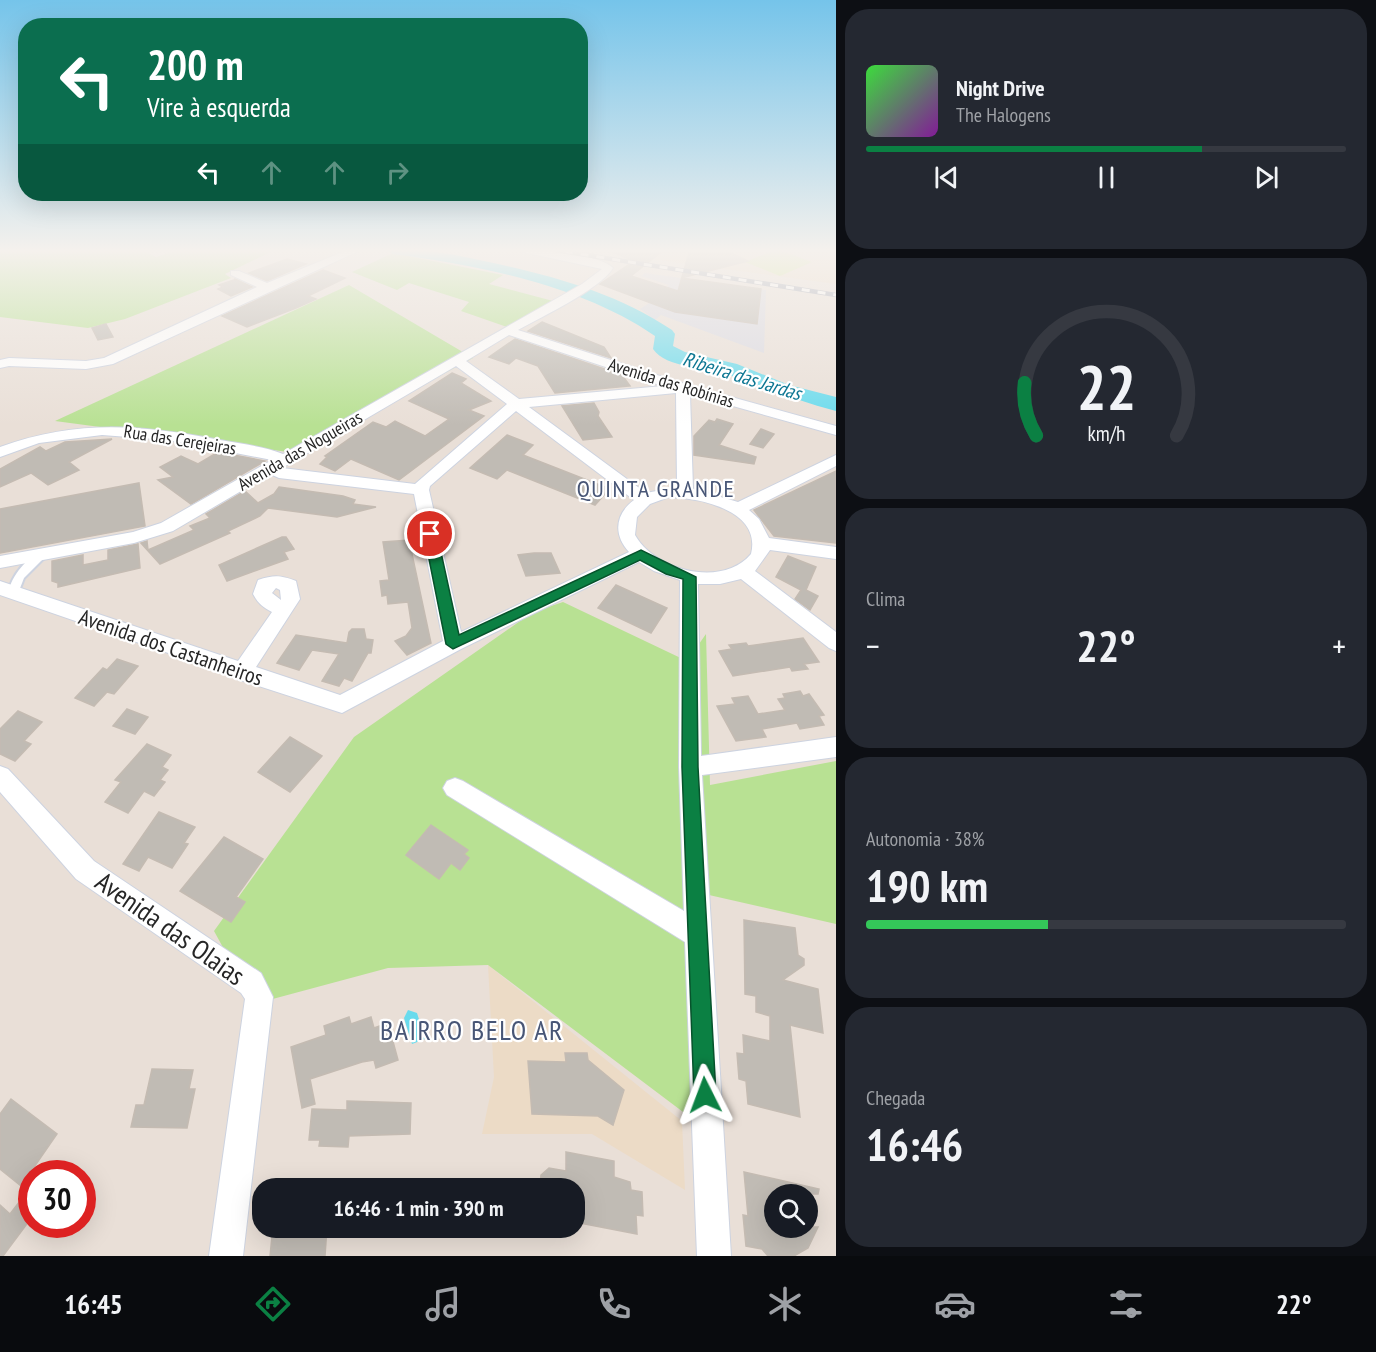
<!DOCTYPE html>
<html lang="pt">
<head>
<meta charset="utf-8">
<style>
  :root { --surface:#171b24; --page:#242831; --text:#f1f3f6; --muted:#9ea1a6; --line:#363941; --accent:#0b8043 }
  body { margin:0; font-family:"PT Sans Narrow",sans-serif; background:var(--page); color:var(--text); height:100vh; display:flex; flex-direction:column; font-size:22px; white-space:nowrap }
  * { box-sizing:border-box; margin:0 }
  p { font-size:20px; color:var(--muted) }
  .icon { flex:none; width:33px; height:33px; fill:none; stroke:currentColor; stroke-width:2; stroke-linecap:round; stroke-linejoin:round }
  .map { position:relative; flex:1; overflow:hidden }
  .drawer { display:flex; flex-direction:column; gap:9px; padding:9px; background:#0d0f14; width:540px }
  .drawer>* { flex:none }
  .hud { position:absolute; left:18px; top:18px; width:570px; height:183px; border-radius:24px; box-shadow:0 6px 24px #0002; background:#0b6e4f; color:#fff; overflow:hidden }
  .controls { position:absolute; left:764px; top:1184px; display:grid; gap:12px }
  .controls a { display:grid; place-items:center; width:54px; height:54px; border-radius:50%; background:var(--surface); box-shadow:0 6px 24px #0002; font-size:30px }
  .speed { position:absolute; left:18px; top:1160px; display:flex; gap:12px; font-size:30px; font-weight:700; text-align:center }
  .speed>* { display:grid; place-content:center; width:78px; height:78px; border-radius:50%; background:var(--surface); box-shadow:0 6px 24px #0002; line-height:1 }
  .speed .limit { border:9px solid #d22; background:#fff; color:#111 }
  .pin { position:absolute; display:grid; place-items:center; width:51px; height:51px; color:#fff; margin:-26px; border:3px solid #fff; border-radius:50%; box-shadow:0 2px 6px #0007 }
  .me { position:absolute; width:66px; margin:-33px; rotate:357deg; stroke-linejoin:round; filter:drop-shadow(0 0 4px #0008) }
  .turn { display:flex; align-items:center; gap:21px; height:126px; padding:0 30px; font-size:27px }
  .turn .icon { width:78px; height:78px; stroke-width:2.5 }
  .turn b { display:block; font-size:42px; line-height:51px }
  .lanes { display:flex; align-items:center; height:57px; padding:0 30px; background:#0003; justify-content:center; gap:30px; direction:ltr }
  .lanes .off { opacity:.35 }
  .big { font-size:45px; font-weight:700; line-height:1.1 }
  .drawer .tile { flex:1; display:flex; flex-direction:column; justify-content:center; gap:9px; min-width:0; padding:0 21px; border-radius:24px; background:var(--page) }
  .drawer .dial { align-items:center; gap:0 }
  .dial svg { height:156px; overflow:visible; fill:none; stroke:var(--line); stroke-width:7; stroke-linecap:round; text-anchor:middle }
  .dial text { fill:var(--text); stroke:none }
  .song { display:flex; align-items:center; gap:18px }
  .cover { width:72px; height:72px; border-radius:9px; background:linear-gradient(135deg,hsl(120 70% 55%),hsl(290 70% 35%)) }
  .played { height:6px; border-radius:3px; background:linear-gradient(90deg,var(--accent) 70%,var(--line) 70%) }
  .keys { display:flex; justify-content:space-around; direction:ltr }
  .heat { display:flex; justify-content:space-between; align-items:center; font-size:33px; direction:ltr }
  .charge { height:9px; border-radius:4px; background:linear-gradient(90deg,#34c759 38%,var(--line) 0) }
  .trip { position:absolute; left:252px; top:1178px; width:333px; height:60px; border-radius:24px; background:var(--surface); box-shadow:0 6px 24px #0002; font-weight:700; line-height:60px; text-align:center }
  .tab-bar { display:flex; height:96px; justify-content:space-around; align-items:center; background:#090b0e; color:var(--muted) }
  .tab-bar .icon { width:42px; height:42px }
  .tab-bar .current { color:var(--accent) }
  .tab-bar b { font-size:27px; color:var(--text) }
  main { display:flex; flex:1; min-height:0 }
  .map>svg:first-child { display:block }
  .industrial { fill:#dad9e1 }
  .education { fill:#ecdbc6 }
  .green { fill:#b8e193 }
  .pitch { fill:#cee88f }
  .water { fill:#69dbed }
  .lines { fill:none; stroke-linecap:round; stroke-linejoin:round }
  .river { fill:#69dbed; fill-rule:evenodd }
  .building { fill:#c0bbb4; stroke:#c4bbb2; stroke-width:1.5 }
  .lane-casing { stroke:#cdd3e0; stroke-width:4 }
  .street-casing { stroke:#cdd3e0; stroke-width:2 }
  .lane { fill:#fff; fill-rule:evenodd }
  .street { fill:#fff; fill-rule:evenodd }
  .rail-casing { stroke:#9ba1b1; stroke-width:4.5 }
  .rail { stroke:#fff; stroke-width:3; stroke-dasharray:8; stroke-linecap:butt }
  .route { fill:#0b8043; stroke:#07532c; stroke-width:1.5 }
  .labels { text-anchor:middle; stroke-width:4.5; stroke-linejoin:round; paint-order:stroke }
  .far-street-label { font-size:18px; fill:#262626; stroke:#fff }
  .far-water-label { font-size:20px; font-style:italic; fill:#0e7793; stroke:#fff }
  .street-label { font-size:22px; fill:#262626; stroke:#fff }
  .neighbourhood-label { font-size:24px; letter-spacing:1.5px; fill:#485676; stroke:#fff }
  .near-street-label { font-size:27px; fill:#262626; stroke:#fff }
  .near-neighbourhood-label { font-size:28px; letter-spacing:1.5px; fill:#485676; stroke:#fff }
</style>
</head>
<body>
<main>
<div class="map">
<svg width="836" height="1256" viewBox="0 0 836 1256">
  <rect width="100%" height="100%" fill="#e9dfd7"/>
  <polygon class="industrial" points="645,273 766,290 764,353 661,315 655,320 640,309 665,293 662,291 669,285 641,276"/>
  <g class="education">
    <polygon points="580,249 836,249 836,284 599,252"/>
    <polygon points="488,965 682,1121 685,1190 592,1134 482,1134 494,1077"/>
  </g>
  <g class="green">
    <polygon points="0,249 141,249 156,257 180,249 277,249 225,274 231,278 125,319 88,328 0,317"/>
    <polygon points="393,253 503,275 489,284 553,301 507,327 461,311 469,302 409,283 397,290 352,272"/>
    <polygon points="349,285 473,358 296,453 55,421"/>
    <polygon points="563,602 687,661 706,634 710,785 836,761 836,924 709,895 695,1121 488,965 388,968 254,1004 214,931 354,737 533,612"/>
  </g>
  <polygon class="pitch" points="777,249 812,262 780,276 745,262"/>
  <polygon class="water" points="408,1010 417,1013 425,1039 412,1044 404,1018"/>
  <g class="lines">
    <path class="river" d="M385,249C419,247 451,254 484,261C550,275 615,292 672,330L675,334L673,346L685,352L737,364L789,385L836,397V411C798,401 763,387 726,374C705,366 667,369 653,349L655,336C583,286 479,265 393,254Z"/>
  </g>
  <g class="building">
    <polygon points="605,249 665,249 631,276 678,291 690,249 723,249 748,261 681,278 761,289 757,324 675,312 600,284 634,261"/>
    <polygon points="287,259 306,264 267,281 249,273"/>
    <polygon points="323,270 345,278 308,296 316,299 296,308 247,327 222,316"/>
    <polygon points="234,280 235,279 252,287 231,296 218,289 223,287 219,285"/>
    <polygon points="542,322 604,347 611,358 528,331"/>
    <polygon points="106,324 113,337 98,340 92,328"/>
    <polygon points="515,339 622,375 630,386 555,393 538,366 516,358 509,364 489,357"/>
    <polygon points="452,373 466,379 461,383 491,401 469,410 484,416 399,480 351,459 335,471 320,464 327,457 325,456 373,422 386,427 395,421 425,436 449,419 409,401"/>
    <polygon points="594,403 599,412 598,416 612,437 583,440 562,406"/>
    <polygon points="717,419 733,424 719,445 756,457 754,464 694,455 694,436 709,420 715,422"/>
    <polygon points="761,429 774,434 763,448 750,444"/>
    <polygon points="507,435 533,445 523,455 605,487 605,494 595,505 507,470 497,479 470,468"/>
    <polygon points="112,439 69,462 79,470 48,485 31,473 0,487 0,469 40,447 46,451 65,442"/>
    <polygon points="218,452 265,461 191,504 158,480 173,477 160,467 181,456 198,464"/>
    <polygon points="836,471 836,543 774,536 754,510"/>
    <polygon points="139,483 145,526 0,553 0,509"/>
    <polygon points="279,487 343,496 355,500 353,504 376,507 337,517 268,508 260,516 228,531 230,533 160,564 141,543 147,541 148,550 194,530 190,526 210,518 206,514 245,491 258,503 274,494"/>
    <polygon points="282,537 286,537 294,549 284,552 288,559 227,581 219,565"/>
    <polygon points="409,540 431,643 407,655 395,641 406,636 412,628 408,602 388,604 387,595 382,596 380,581 389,580 383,542"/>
    <polygon points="138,544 140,568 58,587 58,583 52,581 52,561 83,555 83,565 108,560 108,550"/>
    <polygon points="534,553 551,553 560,573 526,576 518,555"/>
    <polygon points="788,556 816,567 806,590 818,596 810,610 795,599 801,590 776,577"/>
    <polygon points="616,585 667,608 651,633 598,608"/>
    <polygon points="352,629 364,629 366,639 373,640 371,653 368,653 352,681 344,678 339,686 322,681 339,654 312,650 299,670 277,663 296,635 347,643 349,632"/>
    <polygon points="803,638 819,662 804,664 808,669 792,671 790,667 733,676 719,651 732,649 729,645 746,643 748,646"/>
    <polygon points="117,659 138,666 114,694 107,692 94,706 75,698 103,668 107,670"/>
    <polygon points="800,691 803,696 809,694 824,715 819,716 824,725 800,729 797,723 762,729 766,737 736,741 717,706 735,704 732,698 748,696 758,714 785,710 778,699 785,698 783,694"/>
    <polygon points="127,709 148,717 135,734 113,726"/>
    <polygon points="18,711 42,722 24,741 31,744 15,761 0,754 0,729"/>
    <polygon points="290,737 322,756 290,792 258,772"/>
    <polygon points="147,744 171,755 162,767 168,770 160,780 165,782 154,796 144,791 128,813 105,802 121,782 115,780"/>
    <polygon points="159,812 195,827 184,843 188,844 172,868 148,857 139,871 123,864"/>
    <polygon points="431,825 468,850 464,854 469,858 460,870 451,863 439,879 406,855"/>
    <polygon points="224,837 263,859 236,897 245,902 231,922 180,891"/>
    <polygon points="744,920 795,928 798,955 804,959 804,965 783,980 818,989 823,1033 790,1025 800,1117 748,1104 746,1081 739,1079 737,1053 744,1054 743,1035 770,1041 770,1016 756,1012 756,996 745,994"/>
    <polygon points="349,1017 351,1024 371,1017 374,1028 388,1023 398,1060 376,1068 374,1060 362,1062 310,1079 315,1104 302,1108 291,1047 326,1035 324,1026"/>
    <polygon points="565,1053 587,1053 588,1060 624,1090 613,1125 598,1116 532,1114 528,1061 566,1062"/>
    <polygon points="152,1069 193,1070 189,1089 195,1089 187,1128 131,1127 136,1105 144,1105"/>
    <polygon points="11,1099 57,1134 21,1186 0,1169 0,1114"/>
    <polygon points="347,1101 411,1103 410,1134 349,1136 348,1147 319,1146 320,1140 309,1140 312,1109 347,1110"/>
    <polygon points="566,1152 614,1161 614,1177 630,1182 631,1190 642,1192 643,1216 636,1215 637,1234 574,1222 574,1188 540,1188 541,1175 549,1168 566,1171"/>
    <polygon points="744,1172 819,1189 818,1194 774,1194 774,1227 818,1227 808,1248 794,1256 768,1256 762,1249 746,1246 743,1215 748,1216"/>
    <polygon points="23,1197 32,1204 32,1217 3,1256 0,1256 0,1205 10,1214"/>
    <polygon points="273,1227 327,1227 325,1256 270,1256"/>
  </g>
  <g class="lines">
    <g class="lane-casing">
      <path id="lane" d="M43,551L46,552L48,554L24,578L17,596H9L8,593C12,575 26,558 43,551Z"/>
    </g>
    <g class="street-casing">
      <g id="street">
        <polygon points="350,249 363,249 113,364 86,369 9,366 0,368 0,360 9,358 86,361 104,358 257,287 231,275 231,271 239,271 267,283"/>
        <path d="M508,249C530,248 598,253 613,268C599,290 543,316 518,330L688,385L836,426V435L690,394L693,489L738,502L836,455V466L749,510L759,519L769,538L836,547V559L770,550L755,571L836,632V651L829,648L741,579L720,584H698L701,756L836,737V757L702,775L731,1256H697L685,942L447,795L443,788L447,781L455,778L463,781L684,911L679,767L680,580L654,571L639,562L461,649L342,713L234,678L232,675L0,595V581L238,661L272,612C262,607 258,603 253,594L258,580C274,575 280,575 296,581L300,599L256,667L340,695L443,641L414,494L279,478L270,474L173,531L134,543L0,568V556L133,532L161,523L272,460L168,440L102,435L39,443L0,457V447C78,419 141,425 220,440C241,444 263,446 283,454L582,284L602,269ZM509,335L663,386L519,399L466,361ZM456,366L507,404L415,484L282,468ZM676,393L677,487L646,493L529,407ZM516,411L634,500C615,514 613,535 629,552L461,632L429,490L430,486ZM669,497C699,498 762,510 751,554C723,588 655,571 635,535L637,517L650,504ZM276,588L280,590L281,600L272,593Z"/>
        <polygon points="0,766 8,769 94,861 261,973 273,997 243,1256 209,1256 245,999 241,993 76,879 0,792"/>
      </g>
    </g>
    <use href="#lane" class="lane"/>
    <use href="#street" class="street"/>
    <g class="rail-casing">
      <polyline id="rail" points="549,249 836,295"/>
    </g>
    <use href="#rail" class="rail"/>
  </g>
  <linearGradient id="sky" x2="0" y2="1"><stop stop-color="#75c4ea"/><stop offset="0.59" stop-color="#f5f1ed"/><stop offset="1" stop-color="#f5f1ed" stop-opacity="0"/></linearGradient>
  <rect width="836" height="425" fill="url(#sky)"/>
  <polygon class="route" points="430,530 437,534 459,635 641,550 696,577 698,767 716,1095 713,1102 705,1105 697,1102 694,1095 682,767 683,579 666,574 640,560 453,649 446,644 424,534"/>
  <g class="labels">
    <g class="far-street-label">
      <text transform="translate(671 383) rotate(17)" y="6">Avenida das Robínias</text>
      <text transform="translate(180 440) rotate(9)" y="6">Rua das Cerejeiras</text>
      <text transform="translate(300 451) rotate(-30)" y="6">Avenida das Nogueiras</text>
    </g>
    <g class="far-water-label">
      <text transform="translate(742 376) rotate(17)" y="7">Ribeira das Jardas</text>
    </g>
    <g class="street-label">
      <text transform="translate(171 647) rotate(19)" y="8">Avenida dos Castanheiros</text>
    </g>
    <g class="neighbourhood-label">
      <text x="656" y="497">QUINTA GRANDE</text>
    </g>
    <g class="near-street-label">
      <text transform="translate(170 929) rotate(35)" y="9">Avenida das Olaias</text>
    </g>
    <g class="near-neighbourhood-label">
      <text x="472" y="1040">BAIRRO BELO AR</text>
    </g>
  </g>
</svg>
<div class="controls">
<a><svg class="icon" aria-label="search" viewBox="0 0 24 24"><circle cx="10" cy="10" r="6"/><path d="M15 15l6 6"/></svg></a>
</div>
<div class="speed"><div class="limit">30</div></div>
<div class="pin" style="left:430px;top:534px;background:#d93025"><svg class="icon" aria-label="arrive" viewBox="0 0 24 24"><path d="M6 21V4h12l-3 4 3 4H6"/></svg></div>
<svg class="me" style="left:705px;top:1095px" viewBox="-20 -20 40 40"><path d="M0-17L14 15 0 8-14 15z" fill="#0b8043" stroke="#fff" stroke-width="4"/></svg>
<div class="trip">16:46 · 1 min · 390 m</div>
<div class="hud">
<div class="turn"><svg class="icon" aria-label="left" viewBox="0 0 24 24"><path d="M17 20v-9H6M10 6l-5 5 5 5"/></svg><div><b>200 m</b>Vire à esquerda</div></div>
<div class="lanes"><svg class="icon" aria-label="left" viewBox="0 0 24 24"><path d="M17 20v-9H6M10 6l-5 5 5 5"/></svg><svg class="icon off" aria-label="ahead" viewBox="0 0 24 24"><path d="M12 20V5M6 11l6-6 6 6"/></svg><svg class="icon off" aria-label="ahead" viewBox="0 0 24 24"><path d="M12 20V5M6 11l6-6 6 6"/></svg><svg class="icon off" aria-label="right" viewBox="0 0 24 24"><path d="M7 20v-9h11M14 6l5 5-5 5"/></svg></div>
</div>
</div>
<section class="drawer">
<div class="tile">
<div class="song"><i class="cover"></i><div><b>Night Drive</b><p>The Halogens</p></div></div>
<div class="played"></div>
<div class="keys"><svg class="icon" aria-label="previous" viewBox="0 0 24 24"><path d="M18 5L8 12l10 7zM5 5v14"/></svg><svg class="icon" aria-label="pause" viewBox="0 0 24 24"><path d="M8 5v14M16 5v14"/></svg><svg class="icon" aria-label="next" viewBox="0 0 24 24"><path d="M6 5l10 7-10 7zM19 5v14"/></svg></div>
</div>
<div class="tile dial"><svg viewBox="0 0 100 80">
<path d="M14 69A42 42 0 1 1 86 69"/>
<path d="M14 69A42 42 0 0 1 8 42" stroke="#0b8043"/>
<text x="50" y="56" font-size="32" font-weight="700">22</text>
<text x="50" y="72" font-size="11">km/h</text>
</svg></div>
<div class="tile"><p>Clima</p>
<div class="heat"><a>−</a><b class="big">22°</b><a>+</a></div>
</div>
<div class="tile"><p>Autonomia · 38%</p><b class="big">190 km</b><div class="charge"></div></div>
<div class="tile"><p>Chegada</p><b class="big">16:46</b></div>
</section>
</main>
<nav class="tab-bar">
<b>16:45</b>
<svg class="icon current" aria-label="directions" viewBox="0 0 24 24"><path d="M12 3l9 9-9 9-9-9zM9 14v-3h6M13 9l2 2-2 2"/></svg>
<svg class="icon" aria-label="music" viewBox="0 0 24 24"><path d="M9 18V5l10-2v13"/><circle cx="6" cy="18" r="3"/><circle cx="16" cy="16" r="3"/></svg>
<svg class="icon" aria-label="phone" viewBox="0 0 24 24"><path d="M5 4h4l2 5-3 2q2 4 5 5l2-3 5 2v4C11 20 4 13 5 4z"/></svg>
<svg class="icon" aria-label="climate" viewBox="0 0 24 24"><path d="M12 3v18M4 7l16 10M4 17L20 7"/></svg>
<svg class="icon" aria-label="car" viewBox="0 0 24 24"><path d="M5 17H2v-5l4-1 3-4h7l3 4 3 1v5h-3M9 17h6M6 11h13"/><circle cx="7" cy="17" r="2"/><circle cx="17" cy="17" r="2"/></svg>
<svg class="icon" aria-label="filters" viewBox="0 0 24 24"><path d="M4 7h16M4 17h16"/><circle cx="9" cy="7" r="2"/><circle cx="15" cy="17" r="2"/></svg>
<b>22°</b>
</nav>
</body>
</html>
